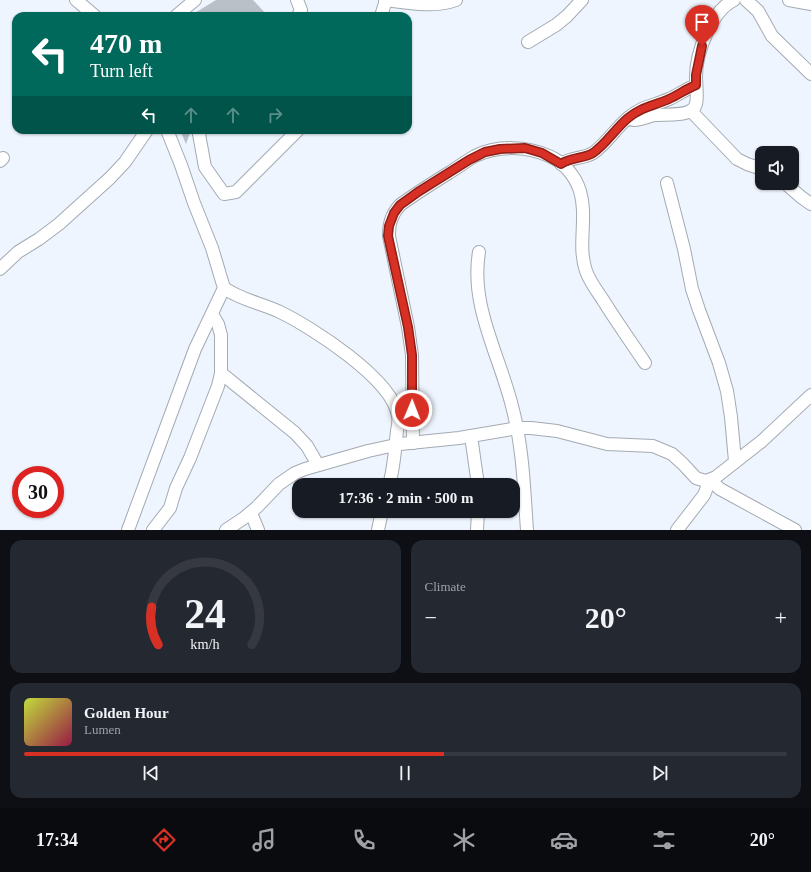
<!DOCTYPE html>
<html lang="en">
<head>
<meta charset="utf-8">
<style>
  :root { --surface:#171b24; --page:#242831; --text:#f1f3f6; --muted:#9ea1a6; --line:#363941; --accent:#d93025 }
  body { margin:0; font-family:Georgia,serif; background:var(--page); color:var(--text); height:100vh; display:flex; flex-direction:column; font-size:15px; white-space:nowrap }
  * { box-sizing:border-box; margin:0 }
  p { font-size:13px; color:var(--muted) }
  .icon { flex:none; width:22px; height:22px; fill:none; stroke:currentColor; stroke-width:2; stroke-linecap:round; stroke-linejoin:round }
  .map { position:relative; height:530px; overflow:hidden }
  .sheet { display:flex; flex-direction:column; gap:10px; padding:10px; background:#0d0f14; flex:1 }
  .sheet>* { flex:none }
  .hud { position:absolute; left:12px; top:12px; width:400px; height:122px; border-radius:12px; box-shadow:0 1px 3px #0004; background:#00695c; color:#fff; overflow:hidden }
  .buttons { position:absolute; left:755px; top:146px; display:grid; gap:8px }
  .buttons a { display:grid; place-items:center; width:44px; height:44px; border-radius:8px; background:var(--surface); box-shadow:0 1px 3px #0004; font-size:20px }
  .speed { position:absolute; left:12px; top:466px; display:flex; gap:8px; font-size:20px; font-weight:700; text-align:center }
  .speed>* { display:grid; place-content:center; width:52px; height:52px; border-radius:50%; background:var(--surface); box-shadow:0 1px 3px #0004; line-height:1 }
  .speed .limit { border:6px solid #d22; background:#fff; color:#111 }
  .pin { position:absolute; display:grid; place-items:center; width:34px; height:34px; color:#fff; margin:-41px -17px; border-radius:50% 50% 50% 0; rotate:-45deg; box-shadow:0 0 4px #0007 }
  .pin .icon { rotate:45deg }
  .me { position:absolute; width:44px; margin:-22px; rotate:1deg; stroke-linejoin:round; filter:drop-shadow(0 0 3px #0008) }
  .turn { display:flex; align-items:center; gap:14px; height:84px; padding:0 12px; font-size:18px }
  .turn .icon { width:52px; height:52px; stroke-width:2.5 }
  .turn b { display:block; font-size:28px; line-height:34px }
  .lanes { display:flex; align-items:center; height:38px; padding:0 12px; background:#0003; justify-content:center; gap:20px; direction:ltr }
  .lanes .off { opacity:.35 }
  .big { font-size:30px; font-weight:700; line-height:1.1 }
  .sheet .tile { flex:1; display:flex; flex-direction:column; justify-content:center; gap:6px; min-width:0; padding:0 14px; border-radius:12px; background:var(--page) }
  .sheet .dial { align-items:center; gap:0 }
  .dial svg { height:104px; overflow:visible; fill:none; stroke:var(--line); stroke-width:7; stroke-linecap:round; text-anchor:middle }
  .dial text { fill:var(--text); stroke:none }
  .song { display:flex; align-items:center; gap:12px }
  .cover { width:48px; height:48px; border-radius:6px; background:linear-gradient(135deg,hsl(70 70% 55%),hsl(340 70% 35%)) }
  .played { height:4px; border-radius:2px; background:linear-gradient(90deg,var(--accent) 55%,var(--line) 55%) }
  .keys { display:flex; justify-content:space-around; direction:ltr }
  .heat { display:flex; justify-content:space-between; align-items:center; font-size:22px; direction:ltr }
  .sheet .tiles { flex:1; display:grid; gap:10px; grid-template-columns:1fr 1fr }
  .tile:last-child { grid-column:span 2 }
  .trip { position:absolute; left:292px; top:478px; width:228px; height:40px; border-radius:12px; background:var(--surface); box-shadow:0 1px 3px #0004; font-weight:700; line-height:40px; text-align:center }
  .menu { display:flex; height:64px; justify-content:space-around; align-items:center; background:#090b0e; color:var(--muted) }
  .menu .icon { width:28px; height:28px }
  .menu .current { color:var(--accent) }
  .menu b { font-size:18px; color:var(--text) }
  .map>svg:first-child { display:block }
  .building { fill:#bac0c8 }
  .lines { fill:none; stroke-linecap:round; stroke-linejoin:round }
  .minor-casing { stroke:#a3aab2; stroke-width:14 }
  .minor { stroke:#fff; stroke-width:12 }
  .route-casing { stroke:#8d1f18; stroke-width:10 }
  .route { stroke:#d93025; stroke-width:7 }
</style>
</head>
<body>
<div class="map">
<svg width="811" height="530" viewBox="0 0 811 530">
  <rect width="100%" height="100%" fill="#eff5fe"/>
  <g class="building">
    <polygon points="216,0 253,0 268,16 190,16"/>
    <polygon points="180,130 191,130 186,144"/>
  </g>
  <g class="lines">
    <g class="minor-casing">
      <g id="minor">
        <polyline points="76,0 95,16"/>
        <polyline points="297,0 301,10 298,16"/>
        <path d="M385,0C408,3 434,8 456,0"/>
        <polyline points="746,0 758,11 772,36 811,74"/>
        <polyline points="789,0 811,4"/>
        <polyline points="176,16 195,0"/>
        <polyline points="381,16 386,0"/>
        <polyline points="528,42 556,25 567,16 582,0"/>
        <polyline points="691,111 737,159 747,164 762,169"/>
        <path d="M628,118C634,123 647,117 654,115C664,114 682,116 690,111C693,110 695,107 696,104C698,96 696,85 696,77C696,53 711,11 734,0"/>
        <polyline points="201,130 199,134 205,167 224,194 236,192 298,130"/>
        <polyline points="0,161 3,158"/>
        <path d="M561,164C571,157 583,159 593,153C606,144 615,129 628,118C642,106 653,106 669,99C678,95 686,89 696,85"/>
        <polyline points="667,183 684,249 692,289 699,310 719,363 727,391 731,417 735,461"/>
        <polyline points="785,183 801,197 811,204"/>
        <path d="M479,252C470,306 499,354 512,406C523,447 524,488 527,530"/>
        <polyline points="0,269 18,252 39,239 59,224 110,178 125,162 147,130"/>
        <path d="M224,288C241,300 261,303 280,312C311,327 393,379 398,416C399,420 398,426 397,431C395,449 394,468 389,485"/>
        <polyline points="221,373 295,433 307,446 318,465"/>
        <polyline points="471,436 478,485"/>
        <path d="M413,443L412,355L408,327L389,236C389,224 391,215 400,205C415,194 431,184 447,174C457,168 466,161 475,156C497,145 527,146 549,156C563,162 575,175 580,191C588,217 577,245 586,271C590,282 597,291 603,300C616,321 631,342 645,363"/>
        <polyline points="710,480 720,489 795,530"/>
        <polyline points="251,513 258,530"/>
        <polyline points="128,530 195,349 224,288 212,248 194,203 181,165 167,130"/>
        <polyline points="153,530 170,508 176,488 190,458 218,386 221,373 221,335 218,324 212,314"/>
        <polyline points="226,530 244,518 257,507 279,484 295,473 305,469 368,451 400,444 459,438 518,428 531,428 557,431 607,444 653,446 672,454 683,464 696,478 699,479 706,481 716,477 762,441 811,395"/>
        <polyline points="378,530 382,511"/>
        <polyline points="477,530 478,511"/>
        <polyline points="677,530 704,495 710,480"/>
      </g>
    </g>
    <use href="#minor" class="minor"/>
  </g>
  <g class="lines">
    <g class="route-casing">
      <path id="route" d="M412,410V355L408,327L388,236L389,226L394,213L400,205L418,192L469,160L485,152L500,149L525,148L542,153L561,164C571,157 583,159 593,153C606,144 615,129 628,118C641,107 653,106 669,99C678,95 686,89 696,85V75L702,46"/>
    </g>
    <use href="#route" class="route"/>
  </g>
</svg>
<div class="buttons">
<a><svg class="icon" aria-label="sound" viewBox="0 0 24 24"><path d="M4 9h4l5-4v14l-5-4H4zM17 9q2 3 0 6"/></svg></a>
</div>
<div class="speed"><div class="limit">30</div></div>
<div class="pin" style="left:702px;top:46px;background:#d93025"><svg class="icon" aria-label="arrive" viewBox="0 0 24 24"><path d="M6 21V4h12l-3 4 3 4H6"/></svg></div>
<svg class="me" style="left:412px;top:410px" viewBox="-20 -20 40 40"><circle r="17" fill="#d93025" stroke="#fff" stroke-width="3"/><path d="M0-11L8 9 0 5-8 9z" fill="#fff"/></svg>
<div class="trip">17:36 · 2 min · 500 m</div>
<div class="hud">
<div class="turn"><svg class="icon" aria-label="left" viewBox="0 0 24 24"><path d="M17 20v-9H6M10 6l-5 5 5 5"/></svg><div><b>470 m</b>Turn left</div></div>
<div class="lanes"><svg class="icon" aria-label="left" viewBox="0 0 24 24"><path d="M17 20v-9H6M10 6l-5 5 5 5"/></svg><svg class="icon off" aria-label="ahead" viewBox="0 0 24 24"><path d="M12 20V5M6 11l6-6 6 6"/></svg><svg class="icon off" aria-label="ahead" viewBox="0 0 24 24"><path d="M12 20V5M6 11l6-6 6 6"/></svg><svg class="icon off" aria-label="right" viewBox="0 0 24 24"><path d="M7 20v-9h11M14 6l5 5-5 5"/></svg></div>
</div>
</div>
<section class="sheet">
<div class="tiles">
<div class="tile dial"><svg viewBox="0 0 100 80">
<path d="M14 69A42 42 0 1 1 86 69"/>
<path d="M14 69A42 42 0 0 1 9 40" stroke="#d93025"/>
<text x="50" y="56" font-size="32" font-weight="700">24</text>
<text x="50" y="72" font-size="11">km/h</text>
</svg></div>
<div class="tile"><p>Climate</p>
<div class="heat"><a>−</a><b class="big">20°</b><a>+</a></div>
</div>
<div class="tile">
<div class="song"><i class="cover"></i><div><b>Golden Hour</b><p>Lumen</p></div></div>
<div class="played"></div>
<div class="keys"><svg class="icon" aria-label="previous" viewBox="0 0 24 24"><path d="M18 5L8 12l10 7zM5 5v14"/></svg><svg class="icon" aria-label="pause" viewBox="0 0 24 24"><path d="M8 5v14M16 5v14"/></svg><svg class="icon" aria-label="next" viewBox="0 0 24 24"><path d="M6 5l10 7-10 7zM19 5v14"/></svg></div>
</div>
</div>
</section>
<nav class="menu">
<b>17:34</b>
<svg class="icon current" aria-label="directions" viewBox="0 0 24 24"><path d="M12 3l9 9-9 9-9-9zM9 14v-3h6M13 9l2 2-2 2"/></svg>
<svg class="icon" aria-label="music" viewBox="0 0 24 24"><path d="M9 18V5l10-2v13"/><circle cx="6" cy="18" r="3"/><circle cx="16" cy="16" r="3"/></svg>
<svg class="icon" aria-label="phone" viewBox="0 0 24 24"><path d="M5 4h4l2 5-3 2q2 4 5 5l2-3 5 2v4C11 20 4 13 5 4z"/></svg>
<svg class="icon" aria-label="climate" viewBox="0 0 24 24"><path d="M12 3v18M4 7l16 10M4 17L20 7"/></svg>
<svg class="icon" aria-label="car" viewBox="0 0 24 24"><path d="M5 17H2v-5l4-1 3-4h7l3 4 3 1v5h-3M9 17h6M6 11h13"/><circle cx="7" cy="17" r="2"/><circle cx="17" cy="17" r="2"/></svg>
<svg class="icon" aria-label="filters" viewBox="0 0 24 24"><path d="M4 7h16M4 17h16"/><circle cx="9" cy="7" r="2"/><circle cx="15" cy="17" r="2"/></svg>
<b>20°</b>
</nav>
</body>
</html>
